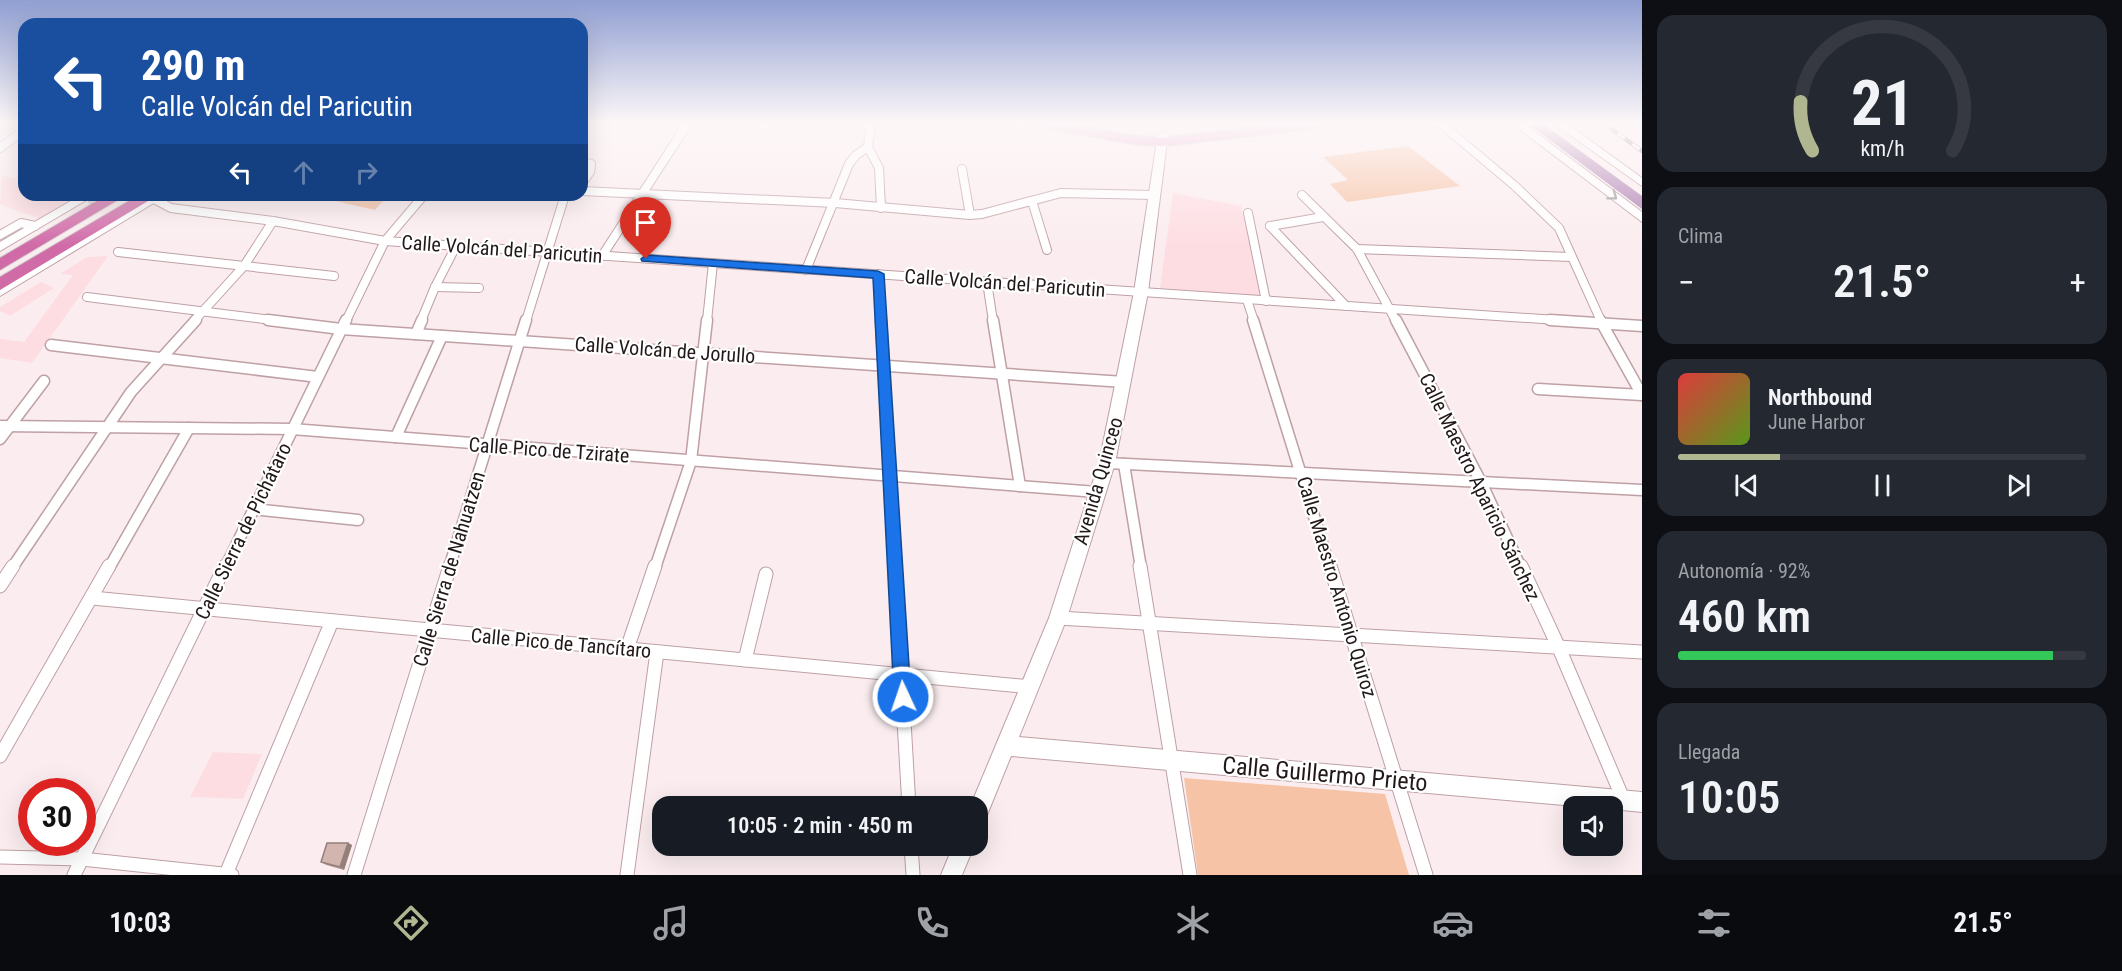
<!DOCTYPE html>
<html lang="es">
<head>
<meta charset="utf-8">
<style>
  :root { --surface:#171b24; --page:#242831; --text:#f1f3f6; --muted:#9ea1a6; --line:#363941; --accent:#afb690 }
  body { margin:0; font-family:"Roboto Condensed",sans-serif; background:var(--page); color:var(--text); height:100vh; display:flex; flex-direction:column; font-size:22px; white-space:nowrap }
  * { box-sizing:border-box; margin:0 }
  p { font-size:20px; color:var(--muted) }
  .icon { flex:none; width:33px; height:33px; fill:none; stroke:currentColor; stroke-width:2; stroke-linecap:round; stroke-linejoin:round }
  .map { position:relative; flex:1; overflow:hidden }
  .sheet { display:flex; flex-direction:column; gap:15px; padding:15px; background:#0d0f14; width:480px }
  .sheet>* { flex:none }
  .hud { position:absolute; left:18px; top:18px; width:570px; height:183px; border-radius:18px; box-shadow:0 6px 24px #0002; background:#1a4fa0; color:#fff; overflow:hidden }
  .buttons { position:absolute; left:1563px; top:796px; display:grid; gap:12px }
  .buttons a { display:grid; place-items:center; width:60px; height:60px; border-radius:12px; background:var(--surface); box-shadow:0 6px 24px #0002; font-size:30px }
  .speed { position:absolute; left:18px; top:778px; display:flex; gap:12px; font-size:30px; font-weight:700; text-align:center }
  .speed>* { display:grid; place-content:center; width:78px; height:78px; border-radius:50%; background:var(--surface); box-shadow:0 6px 24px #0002; line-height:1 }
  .speed .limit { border:9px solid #d22; background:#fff; color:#111 }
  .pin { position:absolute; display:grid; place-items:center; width:51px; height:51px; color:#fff; margin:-62px -26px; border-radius:50% 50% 50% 0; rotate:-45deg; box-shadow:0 0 6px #0007 }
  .pin .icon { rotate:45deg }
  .me { position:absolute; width:66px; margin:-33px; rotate:357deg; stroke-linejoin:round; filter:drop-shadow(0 0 4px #0008) }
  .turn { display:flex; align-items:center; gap:21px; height:126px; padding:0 24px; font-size:27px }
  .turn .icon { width:78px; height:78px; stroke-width:2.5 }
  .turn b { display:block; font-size:42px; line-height:51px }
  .lanes { display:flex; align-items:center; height:57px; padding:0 24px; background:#0003; justify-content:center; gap:30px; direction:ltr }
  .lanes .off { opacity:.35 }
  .big { font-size:45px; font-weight:600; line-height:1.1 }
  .sheet .tile { flex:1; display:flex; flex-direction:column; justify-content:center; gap:9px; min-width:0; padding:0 21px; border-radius:18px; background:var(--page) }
  .sheet .dial { align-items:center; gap:0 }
  .dial svg { height:156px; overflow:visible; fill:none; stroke:var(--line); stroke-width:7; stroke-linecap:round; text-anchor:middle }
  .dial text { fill:var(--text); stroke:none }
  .song { display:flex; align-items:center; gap:18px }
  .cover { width:72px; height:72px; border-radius:9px; background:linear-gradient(135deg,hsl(0 70% 55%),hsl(90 70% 35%)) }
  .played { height:6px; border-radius:3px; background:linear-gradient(90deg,var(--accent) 25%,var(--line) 25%) }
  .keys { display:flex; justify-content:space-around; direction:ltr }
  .heat { display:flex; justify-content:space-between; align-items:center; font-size:33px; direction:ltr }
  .charge { height:9px; border-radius:4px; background:linear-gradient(90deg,#34c759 92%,var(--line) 0) }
  .trip { position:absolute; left:652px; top:796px; width:336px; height:60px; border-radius:18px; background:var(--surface); box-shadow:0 6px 24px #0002; font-weight:600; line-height:60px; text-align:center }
  .tabs { display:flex; height:96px; justify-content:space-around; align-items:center; background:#090b0e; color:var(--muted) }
  .tabs .icon { width:42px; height:42px }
  .tabs .current { color:var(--accent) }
  .tabs b { font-size:27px; color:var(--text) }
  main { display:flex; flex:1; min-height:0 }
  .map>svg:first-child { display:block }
  .built { fill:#fedde2 }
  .green { fill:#f7c3a6 }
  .water { fill:#ad7fb2 }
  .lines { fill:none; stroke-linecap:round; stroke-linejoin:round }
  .highway-tunnel { stroke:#dacdcf; stroke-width:16; stroke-dasharray:16 8; stroke-linecap:butt }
  .street-far2-casing { stroke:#bea0a5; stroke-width:10 }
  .street-far1-casing { stroke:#bea0a5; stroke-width:13 }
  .street-casing { stroke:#bea0a5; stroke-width:15 }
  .secondary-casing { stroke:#bea0a5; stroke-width:2 }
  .primary-casing { stroke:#cecccc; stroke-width:3 }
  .highway-casing { stroke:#cecccc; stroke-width:2 }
  .street-far2 { stroke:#fff; stroke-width:8 }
  .street-far1 { stroke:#fff; stroke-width:10 }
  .street { stroke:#fff; stroke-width:13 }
  .secondary { fill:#fff; fill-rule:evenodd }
  .primary { fill:#e3a6cb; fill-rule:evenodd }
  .highway { fill:#d16ba8; fill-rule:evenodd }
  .rail-casing { stroke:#8d8082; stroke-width:4.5 }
  .rail { stroke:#fefffe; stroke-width:3; stroke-dasharray:9; stroke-linecap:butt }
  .wall { fill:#b59c96 }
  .shaded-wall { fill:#947f7a }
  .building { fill:#d3b5af; stroke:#947f7a; stroke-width:1.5 }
  .oneway { stroke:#9c9798 }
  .route { fill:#1a73e8; stroke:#114b97; stroke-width:1.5 }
  .labels { text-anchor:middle; stroke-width:4.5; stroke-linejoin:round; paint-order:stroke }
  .street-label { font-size:20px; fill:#221719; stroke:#fefffe }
  .near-street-label { font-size:24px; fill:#221719; stroke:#fefffe }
</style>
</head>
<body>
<main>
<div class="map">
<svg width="1642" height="875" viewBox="0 0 1642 875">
  <rect width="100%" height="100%" fill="#fbedef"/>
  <g class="built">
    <polygon points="2,176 24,179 24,195 83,195 40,219 0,204"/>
    <polygon points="1173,193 1241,206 1262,297 1160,288"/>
    <polygon points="108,256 32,363 0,358 0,339 24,342 73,275 60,274 87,257"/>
    <polygon points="41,282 54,288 10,316 0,311 0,307"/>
    <polygon points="213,752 262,754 243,799 190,797"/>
  </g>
  <g class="green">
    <polygon points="1408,146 1460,186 1347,202 1330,184 1348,180 1323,157"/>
    <polygon points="309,195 388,195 375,210"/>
    <polygon points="1184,778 1385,794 1409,875 1198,875"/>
  </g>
  <polygon class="water" points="1527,123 1542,123 1642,196 1642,209"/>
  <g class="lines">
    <polyline class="highway-tunnel" points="87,200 96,195"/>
    <g class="street-far2-casing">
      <g id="street-far2">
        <polyline points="1440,123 1515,186 1559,228 1601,321"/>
        <polyline points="868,147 879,168 881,208"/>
        <polyline points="868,147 871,123"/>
        <polyline points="0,148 24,130"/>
        <polyline points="582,162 591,164 590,172 582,183"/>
        <polyline points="962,169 970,215"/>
        <polyline points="582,191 835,203 970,215 982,214 1061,193 1153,195"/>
        <polyline points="1302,195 1357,249 1396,321"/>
        <polyline points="154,199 171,208 273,221 385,241 1572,321"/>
        <polyline points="1032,201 1047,250"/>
        <polyline points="1248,213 1266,301"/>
        <polyline points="1270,226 1346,306"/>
        <polyline points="1270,226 1323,217"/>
        <polyline points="0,235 21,223 35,226"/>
        <polyline points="1357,249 1571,257"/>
        <polyline points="118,252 334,276"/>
        <polyline points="602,256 688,123"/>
        <polyline points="806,270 849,164 856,155 868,147"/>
        <polyline points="878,274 881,321"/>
        <polyline points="987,282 993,321"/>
        <polyline points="435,287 479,288"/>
        <polyline points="87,297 280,321"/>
        <polyline points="1247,300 1254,321"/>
        <polyline points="194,321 244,266 273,221"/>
        <polyline points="346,321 385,241 424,195"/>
        <polyline points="421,321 435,287 456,246"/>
        <polyline points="526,321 565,195"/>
        <polyline points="707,321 713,263"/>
      </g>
    </g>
    <g class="street-far1-casing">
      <g id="street-far1">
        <polyline points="268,320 341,329 1124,382"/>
        <polyline points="881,320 895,568"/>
        <polyline points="993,320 1020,486"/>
        <polyline points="1253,320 1330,568"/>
        <polyline points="1396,320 1481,482 1521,568"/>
        <polyline points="1550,320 1642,326"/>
        <polyline points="1600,320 1642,395"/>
        <polyline points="416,334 422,320"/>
        <polyline points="51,345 318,377"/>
        <polyline points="1538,389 1642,395"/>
        <polyline points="0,426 292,429 1097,492"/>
        <polyline points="396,437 442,336"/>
        <polyline points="0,439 44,381"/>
        <polyline points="1107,463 1642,490"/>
        <polyline points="1124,464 1141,568"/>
        <polyline points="253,509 358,520"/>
        <polyline points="12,568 131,392 196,320"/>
        <polyline points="109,568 189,428"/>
        <polyline points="225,568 346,320"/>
        <polyline points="449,568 526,320"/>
        <polyline points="655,568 691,461 707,320"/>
      </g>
    </g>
    <g class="street-casing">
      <g id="street">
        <polyline points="895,566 909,807"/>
        <polyline points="1140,566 1190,875"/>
        <polyline points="1330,566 1426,875"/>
        <polyline points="1521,566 1559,648 1624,801"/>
        <polyline points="0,586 13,566"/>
        <polyline points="92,598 1031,687"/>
        <polyline points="1058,618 1642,652"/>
        <polyline points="627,649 655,566"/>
        <polyline points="745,660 766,574"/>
        <polyline points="0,756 109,566"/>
        <polyline points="911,846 913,875"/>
        <polyline points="0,857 82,859 232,875"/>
        <polyline points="226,874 332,621"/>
        <polyline points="74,875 225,566"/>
        <polyline points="354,875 450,566"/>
        <polyline points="627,875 657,652"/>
      </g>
    </g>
    <g class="secondary-casing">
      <g id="secondary">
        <polygon points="1511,123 1523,123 1642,212 1642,222"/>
        <polygon points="1553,123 1566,123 1642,178 1642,186"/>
        <polygon points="1163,131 1168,134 1148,292 1115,463 1067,618 1019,737 1642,792 1642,812 1612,809 1612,807 1586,807 1011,756 985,820 978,823 978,807 970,807 1049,618 1099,463 1134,292 1158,134"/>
        <polygon points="81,195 95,195 0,251 0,242"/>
        <polygon points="153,195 167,195 0,296 0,286"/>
        <polygon points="953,846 974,846 962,875 941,875"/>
      </g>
    </g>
    <g class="primary-casing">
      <polygon id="primary" points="1035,123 1063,123 1135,136 1162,138 1290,123 1329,123 1323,127 1162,146 1135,144 1041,127"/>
    </g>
    <g class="highway-casing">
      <g id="highway">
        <polygon points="107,195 126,195 0,270 0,258"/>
        <polygon points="139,195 158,195 0,290 0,277"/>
      </g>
    </g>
    <use href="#street-far2" class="street-far2"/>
    <use href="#street-far1" class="street-far1"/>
    <use href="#street" class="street"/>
    <use href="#secondary" class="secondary"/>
    <use href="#primary" class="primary"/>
    <use href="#highway" class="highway"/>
    <g class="rail-casing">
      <polyline id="rail" points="1603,123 1642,151"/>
    </g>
    <use href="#rail" class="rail"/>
  </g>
  <polygon class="wall" points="348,843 352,845 344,870 326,865 321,862"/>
  <polygon class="shaded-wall" points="348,843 352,845 344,870 340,867"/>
  <polygon class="building" points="327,843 348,843 340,867 321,862"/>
  <defs><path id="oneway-chevron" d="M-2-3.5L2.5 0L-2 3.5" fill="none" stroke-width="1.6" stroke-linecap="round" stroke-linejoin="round" transform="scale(1.5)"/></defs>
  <use class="oneway" href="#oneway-chevron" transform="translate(1613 196) rotate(37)"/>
  <linearGradient id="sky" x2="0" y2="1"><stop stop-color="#909fd2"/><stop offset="0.5" stop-color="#fdf7f8"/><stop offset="1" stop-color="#fdf7f8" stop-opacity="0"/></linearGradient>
  <rect width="1642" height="246" fill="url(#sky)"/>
  <polygon class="route" points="646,255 878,271 884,274 911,697 909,703 903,705 897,703 894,697 873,278 642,261 641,259"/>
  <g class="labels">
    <g class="street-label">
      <text transform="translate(502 249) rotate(4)" y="7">Calle Volcán del Paricutin</text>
      <text transform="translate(1005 283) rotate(4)" y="7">Calle Volcán del Paricutin</text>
      <text transform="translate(665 350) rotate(4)" y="7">Calle Volcán de Jorullo</text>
      <text transform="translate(549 450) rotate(4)" y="7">Calle Pico de Tzirate</text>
      <text transform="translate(1098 481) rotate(-74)" y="7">Avenida Quinceo</text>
      <text transform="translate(1480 487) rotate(64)" y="7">Calle Maestro Aparicio Sánchez</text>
      <text transform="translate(243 531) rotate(-64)" y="7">Calle Sierra de Pichátaro</text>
      <text transform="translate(449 569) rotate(-73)" y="7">Calle Sierra de Nahuatzen</text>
      <text transform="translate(1337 587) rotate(73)" y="7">Calle Maestro Antonio Quiroz</text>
      <text transform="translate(561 643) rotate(5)" y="7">Calle Pico de Tancítaro</text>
    </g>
    <g class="near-street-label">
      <text transform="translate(1325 774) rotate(5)" y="8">Calle Guillermo Prieto</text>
    </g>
  </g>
</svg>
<div class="buttons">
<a><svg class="icon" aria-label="sound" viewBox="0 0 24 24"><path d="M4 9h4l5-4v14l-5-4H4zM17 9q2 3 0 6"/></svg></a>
</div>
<div class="speed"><div class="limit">30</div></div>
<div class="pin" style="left:646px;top:259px;background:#d93025"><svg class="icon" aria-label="arrive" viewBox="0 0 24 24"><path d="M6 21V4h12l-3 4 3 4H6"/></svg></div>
<svg class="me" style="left:903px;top:697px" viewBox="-20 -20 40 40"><circle r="17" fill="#1a73e8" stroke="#fff" stroke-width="3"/><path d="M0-11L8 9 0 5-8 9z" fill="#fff"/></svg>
<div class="trip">10:05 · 2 min · 450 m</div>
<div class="hud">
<div class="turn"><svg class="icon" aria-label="left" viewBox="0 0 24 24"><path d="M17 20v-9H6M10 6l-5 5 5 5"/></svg><div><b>290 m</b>Calle Volcán del Paricutin</div></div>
<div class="lanes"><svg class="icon" aria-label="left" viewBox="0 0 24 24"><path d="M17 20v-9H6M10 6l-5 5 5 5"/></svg><svg class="icon off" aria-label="ahead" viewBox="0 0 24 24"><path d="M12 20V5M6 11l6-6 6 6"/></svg><svg class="icon off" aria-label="right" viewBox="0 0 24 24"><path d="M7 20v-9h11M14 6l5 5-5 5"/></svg></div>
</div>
</div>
<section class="sheet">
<div class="tile dial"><svg viewBox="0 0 100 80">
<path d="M14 69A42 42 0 1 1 86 69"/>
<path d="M14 69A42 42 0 0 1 8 44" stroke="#afb690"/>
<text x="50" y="56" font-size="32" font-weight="700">21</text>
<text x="50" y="72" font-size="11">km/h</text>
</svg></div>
<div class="tile"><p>Clima</p>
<div class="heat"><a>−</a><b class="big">21.5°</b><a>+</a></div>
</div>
<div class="tile">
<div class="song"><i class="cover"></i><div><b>Northbound</b><p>June Harbor</p></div></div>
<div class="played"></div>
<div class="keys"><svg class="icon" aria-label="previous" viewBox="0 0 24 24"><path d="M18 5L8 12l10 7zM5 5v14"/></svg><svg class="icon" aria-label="pause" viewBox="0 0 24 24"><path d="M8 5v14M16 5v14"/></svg><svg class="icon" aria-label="next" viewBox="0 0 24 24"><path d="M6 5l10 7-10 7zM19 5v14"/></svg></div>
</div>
<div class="tile"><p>Autonomía · 92%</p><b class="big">460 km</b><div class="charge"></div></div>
<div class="tile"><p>Llegada</p><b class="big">10:05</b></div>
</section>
</main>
<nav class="tabs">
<b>10:03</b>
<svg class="icon current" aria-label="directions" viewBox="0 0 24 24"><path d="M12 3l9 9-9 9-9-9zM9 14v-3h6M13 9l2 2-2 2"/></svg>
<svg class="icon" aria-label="music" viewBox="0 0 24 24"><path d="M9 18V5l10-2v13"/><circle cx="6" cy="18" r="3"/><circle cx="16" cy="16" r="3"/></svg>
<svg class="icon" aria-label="phone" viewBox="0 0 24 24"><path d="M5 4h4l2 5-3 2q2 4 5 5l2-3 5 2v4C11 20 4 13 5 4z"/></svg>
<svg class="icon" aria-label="climate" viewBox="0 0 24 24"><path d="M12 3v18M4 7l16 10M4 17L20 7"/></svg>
<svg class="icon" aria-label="car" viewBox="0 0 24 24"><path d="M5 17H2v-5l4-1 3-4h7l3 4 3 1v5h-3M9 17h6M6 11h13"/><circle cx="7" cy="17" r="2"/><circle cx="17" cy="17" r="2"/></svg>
<svg class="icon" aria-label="filters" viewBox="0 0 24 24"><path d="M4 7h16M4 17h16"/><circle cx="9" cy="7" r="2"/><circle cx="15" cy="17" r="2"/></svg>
<b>21.5°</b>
</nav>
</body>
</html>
